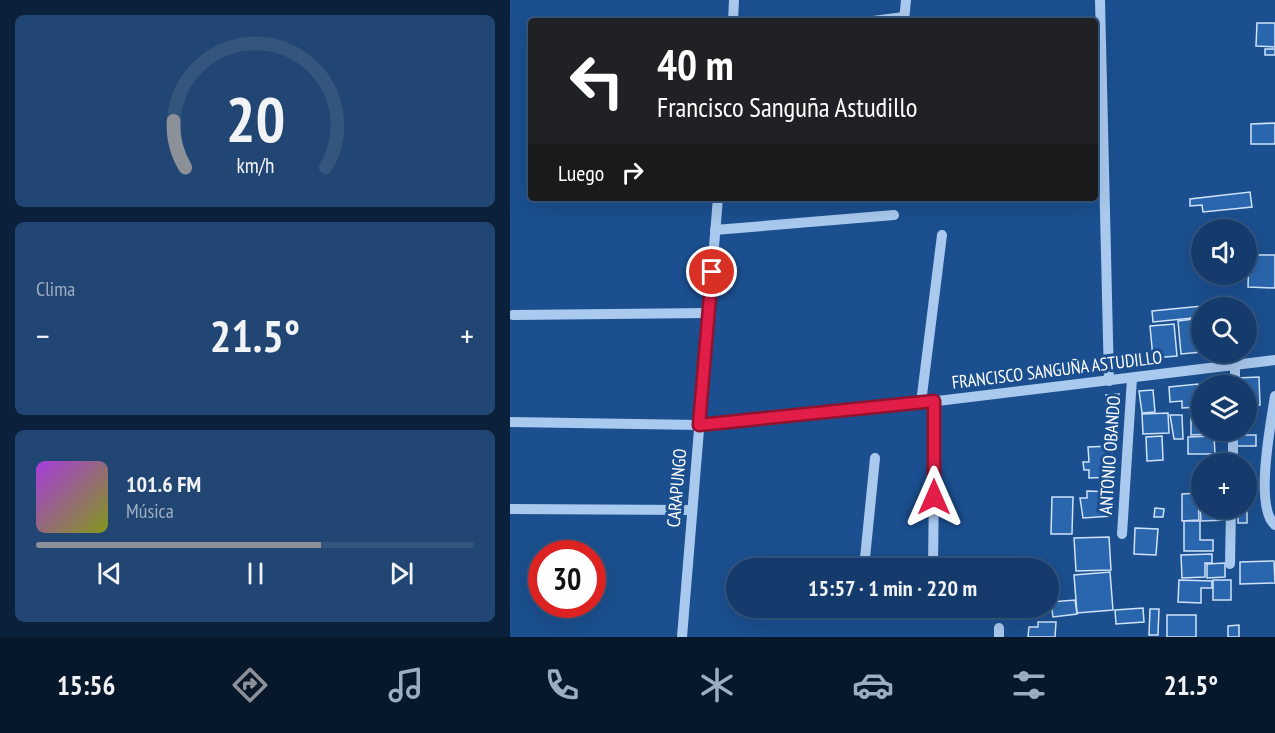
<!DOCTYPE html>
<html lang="es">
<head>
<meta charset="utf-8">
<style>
  :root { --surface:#143b6b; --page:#214673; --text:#f1f3f6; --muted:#9dadc1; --line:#33557e; --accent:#8c9099 }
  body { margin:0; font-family:"PT Sans Narrow",sans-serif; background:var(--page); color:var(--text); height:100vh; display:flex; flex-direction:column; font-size:22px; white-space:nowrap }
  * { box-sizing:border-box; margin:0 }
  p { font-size:20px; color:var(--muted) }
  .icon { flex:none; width:33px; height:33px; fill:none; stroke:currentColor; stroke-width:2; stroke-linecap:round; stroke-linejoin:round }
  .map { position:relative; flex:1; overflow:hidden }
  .sheet { display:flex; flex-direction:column; gap:15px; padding:15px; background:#0b203b; width:510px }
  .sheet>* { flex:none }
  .guide { position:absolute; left:18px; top:18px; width:570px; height:183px; border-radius:6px; box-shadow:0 6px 24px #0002,0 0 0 2px var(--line); background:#202124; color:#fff; overflow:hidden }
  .buttons { position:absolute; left:681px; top:219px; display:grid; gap:12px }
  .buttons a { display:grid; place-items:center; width:66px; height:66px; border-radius:50%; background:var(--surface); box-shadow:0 6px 24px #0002,0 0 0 2px var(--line); font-size:30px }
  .speed { position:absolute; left:18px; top:540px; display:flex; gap:12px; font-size:30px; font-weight:700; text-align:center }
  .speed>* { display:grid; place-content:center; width:78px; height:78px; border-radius:50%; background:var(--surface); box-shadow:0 6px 24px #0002,0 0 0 2px var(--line); line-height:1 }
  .speed .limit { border:9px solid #d22; background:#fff; color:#111 }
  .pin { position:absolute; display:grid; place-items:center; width:51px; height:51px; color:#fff; margin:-26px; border:3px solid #fff; border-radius:50%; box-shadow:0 2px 6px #0007 }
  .me { position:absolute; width:66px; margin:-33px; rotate:0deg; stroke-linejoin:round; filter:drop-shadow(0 0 4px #0008) }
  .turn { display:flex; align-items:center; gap:21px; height:126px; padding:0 30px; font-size:27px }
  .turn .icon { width:78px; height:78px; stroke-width:2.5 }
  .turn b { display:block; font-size:42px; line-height:51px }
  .then { display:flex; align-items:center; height:57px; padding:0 30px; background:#0003; gap:12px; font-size:22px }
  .big { font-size:45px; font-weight:700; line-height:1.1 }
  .sheet .card { flex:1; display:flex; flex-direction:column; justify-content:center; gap:9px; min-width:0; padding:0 21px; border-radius:9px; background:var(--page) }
  .sheet .dial { align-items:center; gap:0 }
  .dial svg { height:156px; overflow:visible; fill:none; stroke:var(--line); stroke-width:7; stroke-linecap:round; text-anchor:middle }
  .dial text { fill:var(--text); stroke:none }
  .song { display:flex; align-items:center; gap:18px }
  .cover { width:72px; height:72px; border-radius:9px; background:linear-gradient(135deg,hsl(280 70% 55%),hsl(70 70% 35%)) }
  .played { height:6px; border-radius:3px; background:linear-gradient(90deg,var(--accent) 65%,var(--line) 65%) }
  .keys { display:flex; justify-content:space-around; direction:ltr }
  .heat { display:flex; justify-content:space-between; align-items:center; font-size:33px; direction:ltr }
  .trip { position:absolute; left:216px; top:558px; width:333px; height:60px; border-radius:30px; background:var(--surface); box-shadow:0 6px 24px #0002,0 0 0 2px var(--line); font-weight:700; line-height:60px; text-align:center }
  .dock { display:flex; height:96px; justify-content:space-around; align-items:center; background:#08182b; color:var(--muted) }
  .dock .icon { width:42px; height:42px }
  .dock .current { color:var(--accent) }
  .dock b { font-size:27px; color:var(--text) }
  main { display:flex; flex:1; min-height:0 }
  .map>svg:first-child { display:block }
  .building { fill:#2a66ad; stroke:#cfe3fa; stroke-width:1.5 }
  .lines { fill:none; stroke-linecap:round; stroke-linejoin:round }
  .minor { stroke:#a9c9ee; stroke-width:10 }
  .route-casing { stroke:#92132f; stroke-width:15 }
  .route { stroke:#e11d48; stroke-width:10 }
  .labels { text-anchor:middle; stroke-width:6; stroke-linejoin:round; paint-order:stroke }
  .street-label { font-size:18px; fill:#fff; stroke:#1b4f8f }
</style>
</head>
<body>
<main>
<section class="sheet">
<div class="card dial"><svg viewBox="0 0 100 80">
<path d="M14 69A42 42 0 1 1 86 69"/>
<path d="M14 69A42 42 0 0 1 8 45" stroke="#8c9099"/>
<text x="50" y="56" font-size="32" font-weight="700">20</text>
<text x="50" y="72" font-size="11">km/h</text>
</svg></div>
<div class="card"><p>Clima</p>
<div class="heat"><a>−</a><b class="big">21.5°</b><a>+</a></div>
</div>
<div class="card">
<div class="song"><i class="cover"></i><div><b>101.6 FM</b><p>Música</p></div></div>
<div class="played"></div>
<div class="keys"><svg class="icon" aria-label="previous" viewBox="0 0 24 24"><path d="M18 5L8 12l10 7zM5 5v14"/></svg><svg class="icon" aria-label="pause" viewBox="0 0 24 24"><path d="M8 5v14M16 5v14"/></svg><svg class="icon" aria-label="next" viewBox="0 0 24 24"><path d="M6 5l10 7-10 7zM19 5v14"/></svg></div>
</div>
</section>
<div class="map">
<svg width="765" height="637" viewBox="0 0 765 637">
  <rect width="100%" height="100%" fill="#1b4f8f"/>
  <g class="building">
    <polygon points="747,23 765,23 765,47 746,46"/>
    <rect x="755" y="49" width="10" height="6"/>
    <polygon points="765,123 765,144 741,144 741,124"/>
    <polygon points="740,192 742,207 693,212 692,205 680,206 680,199"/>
    <polygon points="739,255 765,255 765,288 738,287"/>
    <polygon points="692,306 692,317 643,322 642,311"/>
    <polygon points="692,318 692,352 671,354 668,321"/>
    <polygon points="664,324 667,356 643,358 640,326"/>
    <polygon points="749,377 750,405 736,405 736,386 726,386 726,378"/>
    <polygon points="688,384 689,407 672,408 672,401 660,402 659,387"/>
    <polygon points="643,390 645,412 632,413 629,391"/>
    <polygon points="609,394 609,403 596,404 596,395"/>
    <polygon points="658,413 659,433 633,434 632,414"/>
    <polygon points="660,415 672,415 673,439 664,439"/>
    <polygon points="681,419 692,419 692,430 703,430 703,434 681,435"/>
    <polygon points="726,435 746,435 746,446 727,446"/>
    <polygon points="652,436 653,460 637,461 636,437"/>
    <polygon points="704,436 705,454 678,454 678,437"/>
    <polygon points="602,446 603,477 579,478 579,470 574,470 573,462 579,462 578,447"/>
    <polygon points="577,491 603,492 602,516 573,518 570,498 577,498"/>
    <polygon points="688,493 689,520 672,521 672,494"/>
    <polygon points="542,497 563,497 562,534 541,534"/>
    <polygon points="737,500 737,523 728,523 728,508 736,508"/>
    <polygon points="690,506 692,508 717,508 717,520 691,521"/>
    <polygon points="645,508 654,509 653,517 644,517"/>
    <polygon points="674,521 690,521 690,540 703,540 703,551 674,551"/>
    <polygon points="625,528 648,529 646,555 624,554"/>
    <polygon points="599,537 601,570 566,571 564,538"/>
    <polygon points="702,554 702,563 695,563 695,577 672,578 671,555"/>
    <polygon points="764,561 765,583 730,584 730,562"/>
    <polygon points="715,563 715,577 697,578 697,564"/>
    <polygon points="600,572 603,610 567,613 564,575"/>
    <polygon points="669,580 702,581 702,588 691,588 691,603 668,602"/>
    <rect x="703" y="580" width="18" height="20"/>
    <polygon points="565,600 567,614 543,617 541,602"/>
    <polygon points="633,608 634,622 606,624 605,610"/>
    <polygon points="640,609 649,609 648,635 639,635"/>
    <rect x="657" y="615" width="29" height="22"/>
    <polygon points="528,622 546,622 545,637 518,637 519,627 528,627"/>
    <polygon points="729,625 729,637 718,637 718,626"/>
  </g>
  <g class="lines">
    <g class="minor">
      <polyline points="590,0 599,381"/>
      <polyline points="223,21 224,0"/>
      <polyline points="363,21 394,17"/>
      <polyline points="394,21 396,0"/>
      <polyline points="205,230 384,215"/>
      <polyline points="3,315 198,313"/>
      <polyline points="725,386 725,365"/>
      <path d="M765,396C761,422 744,508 765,525"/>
      <polyline points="411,403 432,235"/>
      <polyline points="0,422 189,425 411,403 765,360"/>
      <polyline points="723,464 723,430"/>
      <polyline points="0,509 182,510"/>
      <polyline points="612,534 622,378"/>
      <polyline points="720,564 721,508"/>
      <polyline points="354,568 365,458"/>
      <polyline points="423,568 425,401"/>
      <polyline points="172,637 208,198"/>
      <polyline points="489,637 489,628"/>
    </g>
  </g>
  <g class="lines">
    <g class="route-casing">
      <polyline id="route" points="202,272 189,425 424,401 424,497"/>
    </g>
    <use href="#route" class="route"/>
  </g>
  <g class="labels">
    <g class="street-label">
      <text transform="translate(547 370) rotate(-7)" y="6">FRANCISCO SANGUÑA ASTUDILLO</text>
      <text transform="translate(600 455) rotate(-86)" y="6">ANTONIO OBANDO</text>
      <text transform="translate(167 488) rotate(-85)" y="6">CARAPUNGO</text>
    </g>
  </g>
</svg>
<div class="buttons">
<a><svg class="icon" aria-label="sound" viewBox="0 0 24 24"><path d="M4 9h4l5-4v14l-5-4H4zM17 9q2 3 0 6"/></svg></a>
<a><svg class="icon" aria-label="search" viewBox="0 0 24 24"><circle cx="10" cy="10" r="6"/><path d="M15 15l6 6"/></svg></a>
<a><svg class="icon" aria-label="layers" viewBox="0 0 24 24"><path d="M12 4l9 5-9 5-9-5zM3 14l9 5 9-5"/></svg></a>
<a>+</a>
</div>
<div class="speed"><div class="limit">30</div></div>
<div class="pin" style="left:202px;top:272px;background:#d93025"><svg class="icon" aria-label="arrive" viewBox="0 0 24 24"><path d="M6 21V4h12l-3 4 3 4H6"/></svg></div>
<svg class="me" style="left:424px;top:497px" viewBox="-20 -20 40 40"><path d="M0-17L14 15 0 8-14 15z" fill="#e11d48" stroke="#fff" stroke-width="4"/></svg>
<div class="trip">15:57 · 1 min · 220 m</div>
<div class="guide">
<div class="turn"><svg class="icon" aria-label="left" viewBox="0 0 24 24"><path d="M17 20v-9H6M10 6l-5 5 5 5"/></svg><div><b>40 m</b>Francisco Sanguña Astudillo</div></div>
<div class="then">Luego<svg class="icon" aria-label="right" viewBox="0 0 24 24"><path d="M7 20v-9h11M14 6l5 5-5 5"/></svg></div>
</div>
</div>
</main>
<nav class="dock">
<b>15:56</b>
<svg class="icon current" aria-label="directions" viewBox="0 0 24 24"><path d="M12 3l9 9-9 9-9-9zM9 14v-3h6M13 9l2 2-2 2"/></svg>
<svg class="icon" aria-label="music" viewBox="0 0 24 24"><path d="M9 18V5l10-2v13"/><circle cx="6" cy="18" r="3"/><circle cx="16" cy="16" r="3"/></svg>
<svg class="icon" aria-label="phone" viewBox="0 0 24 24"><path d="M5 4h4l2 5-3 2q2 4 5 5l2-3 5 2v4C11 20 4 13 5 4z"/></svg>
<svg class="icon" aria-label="climate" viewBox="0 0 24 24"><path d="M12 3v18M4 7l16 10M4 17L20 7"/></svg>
<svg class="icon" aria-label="car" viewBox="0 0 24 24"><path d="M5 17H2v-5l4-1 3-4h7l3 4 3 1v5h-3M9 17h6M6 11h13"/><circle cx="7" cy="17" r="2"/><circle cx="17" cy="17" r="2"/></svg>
<svg class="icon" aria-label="filters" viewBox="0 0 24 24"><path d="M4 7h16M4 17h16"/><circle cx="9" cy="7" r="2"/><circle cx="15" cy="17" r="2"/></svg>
<b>21.5°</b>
</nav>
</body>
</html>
